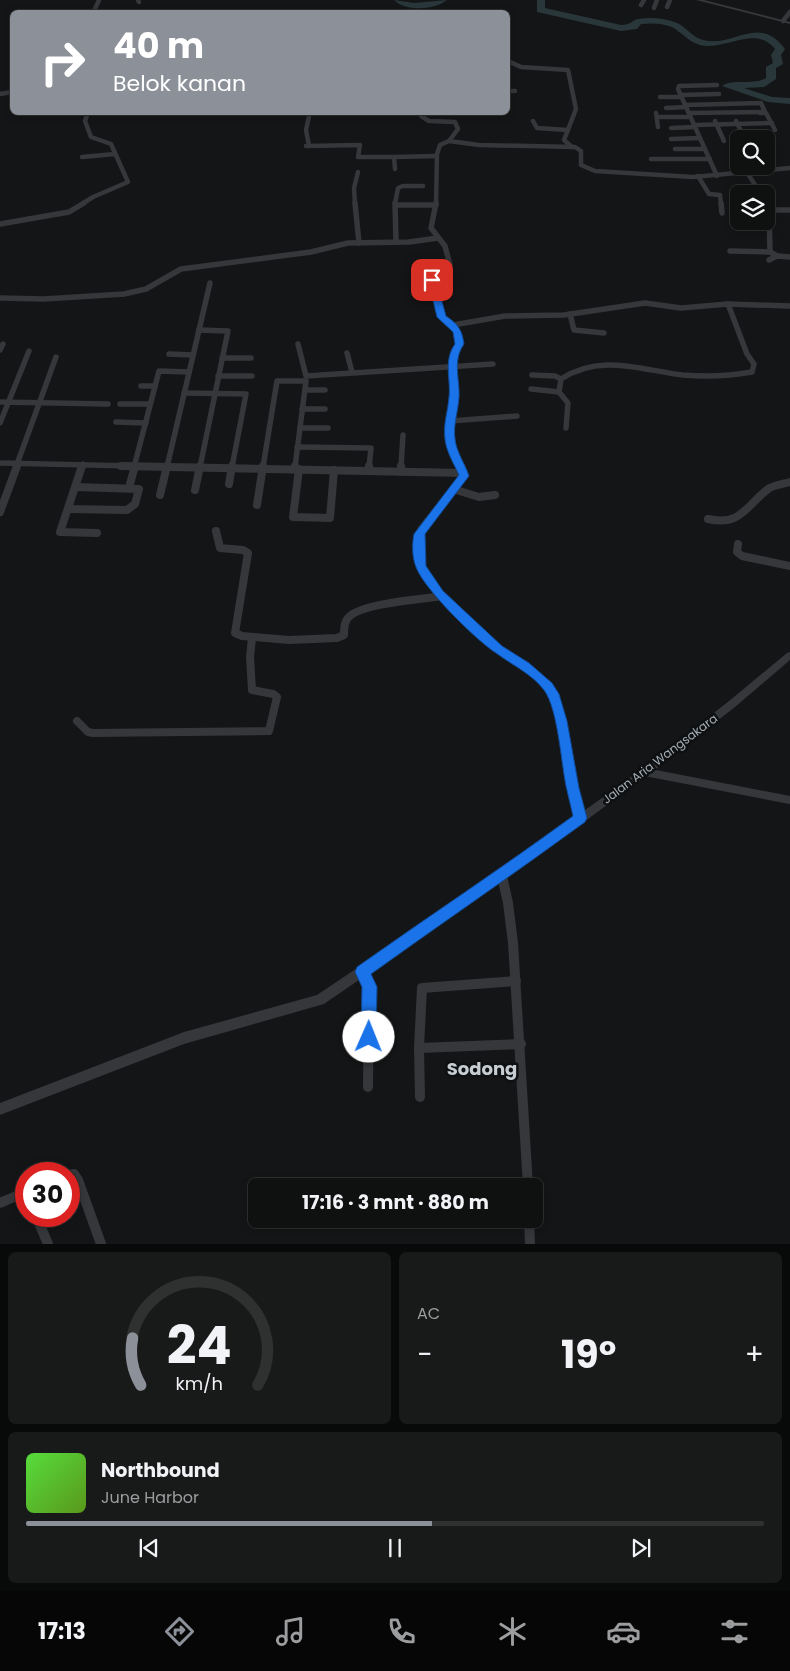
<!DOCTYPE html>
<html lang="id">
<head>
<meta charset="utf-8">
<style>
  :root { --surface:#0f1010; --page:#181919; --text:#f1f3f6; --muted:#9b9d9f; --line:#2f3030; --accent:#8c9099 }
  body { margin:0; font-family:Poppins,sans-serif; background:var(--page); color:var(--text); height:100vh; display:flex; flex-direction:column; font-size:19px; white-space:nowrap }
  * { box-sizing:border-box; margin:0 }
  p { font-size:16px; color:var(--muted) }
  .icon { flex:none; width:28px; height:28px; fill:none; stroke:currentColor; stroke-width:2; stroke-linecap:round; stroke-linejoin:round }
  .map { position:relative; height:1244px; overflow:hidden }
  .drawer { display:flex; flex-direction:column; gap:8px; padding:8px; background:#080909; flex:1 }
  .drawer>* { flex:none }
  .hud { position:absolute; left:10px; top:10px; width:500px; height:105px; border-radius:8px; box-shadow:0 2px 8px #0003,0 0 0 1px var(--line); background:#8c9099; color:#fff; overflow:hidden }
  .controls { position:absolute; left:730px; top:130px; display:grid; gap:10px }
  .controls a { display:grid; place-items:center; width:45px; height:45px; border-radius:8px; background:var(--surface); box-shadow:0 2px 8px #0003,0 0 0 1px var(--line); font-size:25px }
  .speed { position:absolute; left:15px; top:1162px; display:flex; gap:10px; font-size:25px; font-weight:700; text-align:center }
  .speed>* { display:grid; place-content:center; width:65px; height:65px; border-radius:50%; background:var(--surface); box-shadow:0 2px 8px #0003,0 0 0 1px var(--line); line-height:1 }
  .speed .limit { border:8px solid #d22; background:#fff; color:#111 }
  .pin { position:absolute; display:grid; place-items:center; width:42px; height:42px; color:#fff; margin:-21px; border-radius:10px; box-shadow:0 2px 8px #0006 }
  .me { position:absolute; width:55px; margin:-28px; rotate:1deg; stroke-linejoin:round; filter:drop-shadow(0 0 4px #0008) }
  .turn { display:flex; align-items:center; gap:18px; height:105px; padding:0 20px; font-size:22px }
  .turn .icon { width:65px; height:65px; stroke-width:2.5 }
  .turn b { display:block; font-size:35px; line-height:42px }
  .big { font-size:38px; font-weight:700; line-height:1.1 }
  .drawer .widget { flex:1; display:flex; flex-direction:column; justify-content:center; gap:8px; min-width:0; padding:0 18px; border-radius:8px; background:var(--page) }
  .drawer .dial { align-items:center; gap:0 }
  .dial svg { height:130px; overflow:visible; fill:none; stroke:var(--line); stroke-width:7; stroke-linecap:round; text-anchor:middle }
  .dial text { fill:var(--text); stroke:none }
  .song { display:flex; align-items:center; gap:15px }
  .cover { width:60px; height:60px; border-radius:8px; background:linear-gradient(135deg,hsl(110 70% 55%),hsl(90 70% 35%)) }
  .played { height:5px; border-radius:2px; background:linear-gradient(90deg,var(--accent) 55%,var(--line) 55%) }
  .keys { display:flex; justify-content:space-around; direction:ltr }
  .heat { display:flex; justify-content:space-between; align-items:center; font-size:28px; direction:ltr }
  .drawer .tiles { flex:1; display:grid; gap:8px; grid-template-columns:1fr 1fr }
  .widget:last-child { grid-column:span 2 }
  .trip { position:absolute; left:248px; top:1178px; width:295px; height:50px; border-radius:8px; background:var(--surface); box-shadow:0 2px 8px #0003,0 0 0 1px var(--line); font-weight:700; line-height:50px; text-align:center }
  .dock { display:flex; height:80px; justify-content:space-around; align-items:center; background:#060606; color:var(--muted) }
  .dock .icon { width:35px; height:35px }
  .dock .on { color:var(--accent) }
  .dock b { font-size:22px; color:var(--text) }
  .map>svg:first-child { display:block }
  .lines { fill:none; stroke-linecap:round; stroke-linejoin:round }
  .river { fill:#29373b; fill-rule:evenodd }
  .minor-far3 { stroke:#35373b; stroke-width:4.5 }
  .minor-far2 { stroke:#35373b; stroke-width:5.5 }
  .minor-far1 { stroke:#35373b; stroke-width:8 }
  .minor { stroke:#35373b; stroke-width:10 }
  .tertiary { fill:#35373b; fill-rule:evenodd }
  .route { fill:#1a73e8; stroke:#114b97 }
  .labels { text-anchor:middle; stroke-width:5; stroke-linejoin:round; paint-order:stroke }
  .street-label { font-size:12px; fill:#a5afb7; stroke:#0f1011 }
  .near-quarter-label { font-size:18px; font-weight:bold; fill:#c6cdd3; stroke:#0f1011 }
</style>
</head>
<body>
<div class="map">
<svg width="790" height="1244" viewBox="0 0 790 1244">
  <rect width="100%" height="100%" fill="#141516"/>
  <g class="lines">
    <g class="river">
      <path d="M394,0L414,3L447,0C435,10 406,12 394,0Z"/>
      <path d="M537,0H545V8L621,25C631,25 631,21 638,19C650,17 665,18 677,23C686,27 693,38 703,40C734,48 758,13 785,49L781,55L783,64L776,68V79L764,87L744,88L772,97L790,98V104L768,102L722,86C732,78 753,86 766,78V67L773,63L771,55L775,49C757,26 730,47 706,46C691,45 684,34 672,27C662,23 651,23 641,24L637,29L621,31L537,12Z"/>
    </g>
    <g class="minor-far3">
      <polyline points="138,0 139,2"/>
      <polyline points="641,5 644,0"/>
      <polyline points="667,7 670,0"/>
      <polyline points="654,8 657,0"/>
      <polyline points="96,12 94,11 99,0"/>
      <polyline points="783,21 790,12"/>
      <polyline points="508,39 508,51"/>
      <polyline points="508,61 521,67 568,70 576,109 564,140 572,147"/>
      <polyline points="717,85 679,86 678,89 717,176"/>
      <polyline points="508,91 515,91"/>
      <polyline points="0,94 12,92"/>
      <polyline points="680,95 719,94"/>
      <polyline points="660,97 681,97"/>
      <polyline points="685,105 761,103 765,112 689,113"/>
      <polyline points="666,108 686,107"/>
      <polyline points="421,112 421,116 429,121 455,122 458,129 449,141 479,145 575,147 581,151 581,165 595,171 693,177 790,168"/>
      <polyline points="656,113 658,127"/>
      <polyline points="760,113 766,113 775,130"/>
      <polyline points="657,117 690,117"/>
      <polyline points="533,121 537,128 568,130"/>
      <polyline points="715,121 724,141"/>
      <polyline points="736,121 745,139"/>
      <polyline points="694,125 772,123"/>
      <polyline points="671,128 695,127"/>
      <polyline points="671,139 700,138"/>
      <polyline points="306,146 360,145 358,157 394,157 395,169"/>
      <polyline points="309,146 306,130 310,112"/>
      <polyline points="675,149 705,149"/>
      <polyline points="82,157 115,154"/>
      <polyline points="394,157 437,156"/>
      <polyline points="651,159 710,159"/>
      <polyline points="746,171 761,194"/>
      <polyline points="698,176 709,194 720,195 721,204"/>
      <polyline points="82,204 93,197 128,182 111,144 91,137 85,121 88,112"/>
      <polyline points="355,204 354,188 358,172"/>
      <polyline points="395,204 398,188 403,186 423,186"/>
      <polyline points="436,204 437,154 440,145 449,141"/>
    </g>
    <g class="minor-far2">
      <polyline points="355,203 359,243"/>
      <polyline points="395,203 396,242"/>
      <polyline points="436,203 431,228 445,246 450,265 431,273 442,317 455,328 458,339 459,344 453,363 454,397 450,434 452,449 461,467"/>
      <polyline points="721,203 722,213"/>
      <polyline points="766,203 769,210 770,252"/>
      <polyline points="396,205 436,205"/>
      <polyline points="769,210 790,210"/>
      <polyline points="0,224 69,212 84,203"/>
      <polyline points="730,251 770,252 777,256 769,260"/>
      <polyline points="777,256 790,257"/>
      <polyline points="0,298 44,299 124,294 146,289 181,269 311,252 348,243 409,242 438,238"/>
      <polyline points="570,314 574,330 604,333"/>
      <polyline points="453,325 505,316 564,315 645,303 681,308 728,304 790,306"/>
      <polyline points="199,330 228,331 200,467"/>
      <polyline points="298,344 306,376 493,364"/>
      <polyline points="0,350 3,344"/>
      <polyline points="347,353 352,372"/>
      <polyline points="169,354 193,355"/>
      <polyline points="222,358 251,358"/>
      <polyline points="532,375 555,376 561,379"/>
      <polyline points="218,376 252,376"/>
      <polyline points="141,386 155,386"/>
      <polyline points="531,389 559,392"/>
      <polyline points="305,390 325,390"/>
      <polyline points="184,393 246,394 232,467"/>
      <polyline points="0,402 108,404"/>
      <polyline points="120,404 150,404"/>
      <polyline points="302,409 325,409"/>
      <polyline points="450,421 517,416"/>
      <polyline points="116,422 146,423"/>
      <polyline points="0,423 29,351"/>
      <polyline points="300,428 328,428"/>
      <path d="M566,428L568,403L559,392L561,379C601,353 640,370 683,375C707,377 729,376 752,372L754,364L747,354L728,304"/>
      <polyline points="297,447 371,448 369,467"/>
      <polyline points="0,463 179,467"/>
      <polyline points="16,467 56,357"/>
      <polyline points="82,467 83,464"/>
      <polyline points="134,467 159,371 189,372"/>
      <polyline points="167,467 210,283"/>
      <polyline points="263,467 277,381 306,381 295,467"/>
      <polyline points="401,467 403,435"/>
    </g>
    <g class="minor-far1">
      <polyline points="82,466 60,532 97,533"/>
      <polyline points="121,466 464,473"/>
      <polyline points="295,469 295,466"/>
      <polyline points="299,469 293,517 330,518 334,470"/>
      <polyline points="369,471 369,466"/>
      <polyline points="401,472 401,466"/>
      <polyline points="130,484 135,466"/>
      <polyline points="229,484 232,466"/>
      <polyline points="453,489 479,497 495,495"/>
      <polyline points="195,490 200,466"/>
      <polyline points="160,495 167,466"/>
      <polyline points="257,505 263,466"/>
      <polyline points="68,509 127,510 135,504 139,489 75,487"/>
      <polyline points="0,512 17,466"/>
      <path d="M708,519C741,526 745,507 768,489C773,485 783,484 790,482"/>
      <path d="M216,531L220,548L243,550L248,553L235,633L242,636L289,640L337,638L344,635C344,629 344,621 349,617C362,603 423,599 443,596C461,613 478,633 498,649C516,664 541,672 553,695C567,723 568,773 577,806"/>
      <polyline points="738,544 737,552 742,556 790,566"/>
      <path d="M443,596C424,580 413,554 421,530L464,476L461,466"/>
      <polyline points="77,721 88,732 93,733 269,731 277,697 273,694 252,690 250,657 252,638"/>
      <polyline points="645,772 790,800"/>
    </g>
    <g class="minor">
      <polyline points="576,805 580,818"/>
      <polyline points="502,876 508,903 513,943 528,1186"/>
      <polyline points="362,972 369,987 368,1087"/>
      <polyline points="419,1048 521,1044"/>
      <polyline points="420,1097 419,1048 422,988 516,981"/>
      <polyline points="69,1175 74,1174 78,1180 101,1244"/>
      <polyline points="0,1203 26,1192"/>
      <polyline points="36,1216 48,1244"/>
      <polyline points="529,1219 530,1244"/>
    </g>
    <g class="tertiary">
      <polygon points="696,0 704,0 790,22 790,24"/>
      <polygon points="790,652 790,660 735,707 648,775 506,879 324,1004 184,1044 0,1115 0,1103 184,1032 317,995 498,873 642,769 729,701 787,653"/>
    </g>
  </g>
  <path class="route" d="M429,278L436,280L446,316C458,324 462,330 464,344C452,361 460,379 459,397C458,412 453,425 455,439C456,451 465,464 469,476L425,534L426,566L443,591L502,646L529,663L552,683L559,694L567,721L579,788L587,818L585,822C514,874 442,923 371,974L377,987L376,1037L374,1042L369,1044L363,1042L361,1037L362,987L355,972L357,967C429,916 502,868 573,816C571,806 568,796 566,786C561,762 558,709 544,690C532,674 512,665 496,653C476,640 424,589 416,567C412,558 412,543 414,534L459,475C454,464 446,451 445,439C443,424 448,411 449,397C451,379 443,361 455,344L453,332L437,317L428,280Z"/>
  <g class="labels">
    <g class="street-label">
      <text transform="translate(660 759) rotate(-37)" y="4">Jalan Aria Wangsakara</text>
    </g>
    <g class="near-quarter-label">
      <text x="482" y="1075">Sodong</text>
    </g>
  </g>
</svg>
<div class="controls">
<a><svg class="icon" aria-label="search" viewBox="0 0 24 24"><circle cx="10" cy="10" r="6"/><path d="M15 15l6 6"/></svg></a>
<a><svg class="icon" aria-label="layers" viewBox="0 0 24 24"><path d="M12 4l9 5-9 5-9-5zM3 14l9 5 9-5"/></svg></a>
</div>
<div class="speed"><div class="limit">30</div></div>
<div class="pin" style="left:432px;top:280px;background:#d93025"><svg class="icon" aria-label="arrive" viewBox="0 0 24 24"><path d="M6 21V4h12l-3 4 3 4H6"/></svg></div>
<svg class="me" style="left:369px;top:1037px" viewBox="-20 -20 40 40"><circle r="19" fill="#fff"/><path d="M0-13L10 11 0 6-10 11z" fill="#1a73e8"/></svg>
<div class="trip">17:16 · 3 mnt · 880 m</div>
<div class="hud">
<div class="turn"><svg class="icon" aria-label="right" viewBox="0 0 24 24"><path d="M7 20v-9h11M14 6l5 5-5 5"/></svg><div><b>40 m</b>Belok kanan</div></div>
</div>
</div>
<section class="drawer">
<div class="tiles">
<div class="widget dial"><svg viewBox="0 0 100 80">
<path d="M14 69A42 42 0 1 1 86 69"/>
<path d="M14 69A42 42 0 0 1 9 40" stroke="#8c9099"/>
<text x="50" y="56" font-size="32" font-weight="700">24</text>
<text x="50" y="72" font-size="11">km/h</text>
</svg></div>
<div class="widget"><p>AC</p>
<div class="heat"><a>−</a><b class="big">19°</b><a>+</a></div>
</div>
<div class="widget">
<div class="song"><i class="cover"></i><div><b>Northbound</b><p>June Harbor</p></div></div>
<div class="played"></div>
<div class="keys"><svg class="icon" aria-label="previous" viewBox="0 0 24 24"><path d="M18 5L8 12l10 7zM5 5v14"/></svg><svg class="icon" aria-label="pause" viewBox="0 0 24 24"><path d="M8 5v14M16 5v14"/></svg><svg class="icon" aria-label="next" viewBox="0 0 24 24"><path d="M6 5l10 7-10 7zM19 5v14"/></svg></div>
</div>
</div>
</section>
<nav class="dock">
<b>17:13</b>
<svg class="icon on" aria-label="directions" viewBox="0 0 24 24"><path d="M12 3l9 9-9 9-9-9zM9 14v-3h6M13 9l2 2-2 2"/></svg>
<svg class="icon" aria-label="music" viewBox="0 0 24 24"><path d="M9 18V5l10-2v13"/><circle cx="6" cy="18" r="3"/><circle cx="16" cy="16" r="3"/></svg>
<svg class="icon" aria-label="phone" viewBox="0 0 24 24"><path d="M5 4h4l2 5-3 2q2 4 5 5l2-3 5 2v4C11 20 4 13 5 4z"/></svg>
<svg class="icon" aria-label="climate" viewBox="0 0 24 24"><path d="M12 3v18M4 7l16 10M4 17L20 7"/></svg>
<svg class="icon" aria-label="car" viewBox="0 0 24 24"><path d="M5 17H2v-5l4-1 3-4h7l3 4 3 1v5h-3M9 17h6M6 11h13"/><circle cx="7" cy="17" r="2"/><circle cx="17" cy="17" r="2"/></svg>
<svg class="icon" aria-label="filters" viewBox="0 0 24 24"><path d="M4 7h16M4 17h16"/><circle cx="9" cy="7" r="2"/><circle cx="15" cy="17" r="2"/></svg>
</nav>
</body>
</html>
